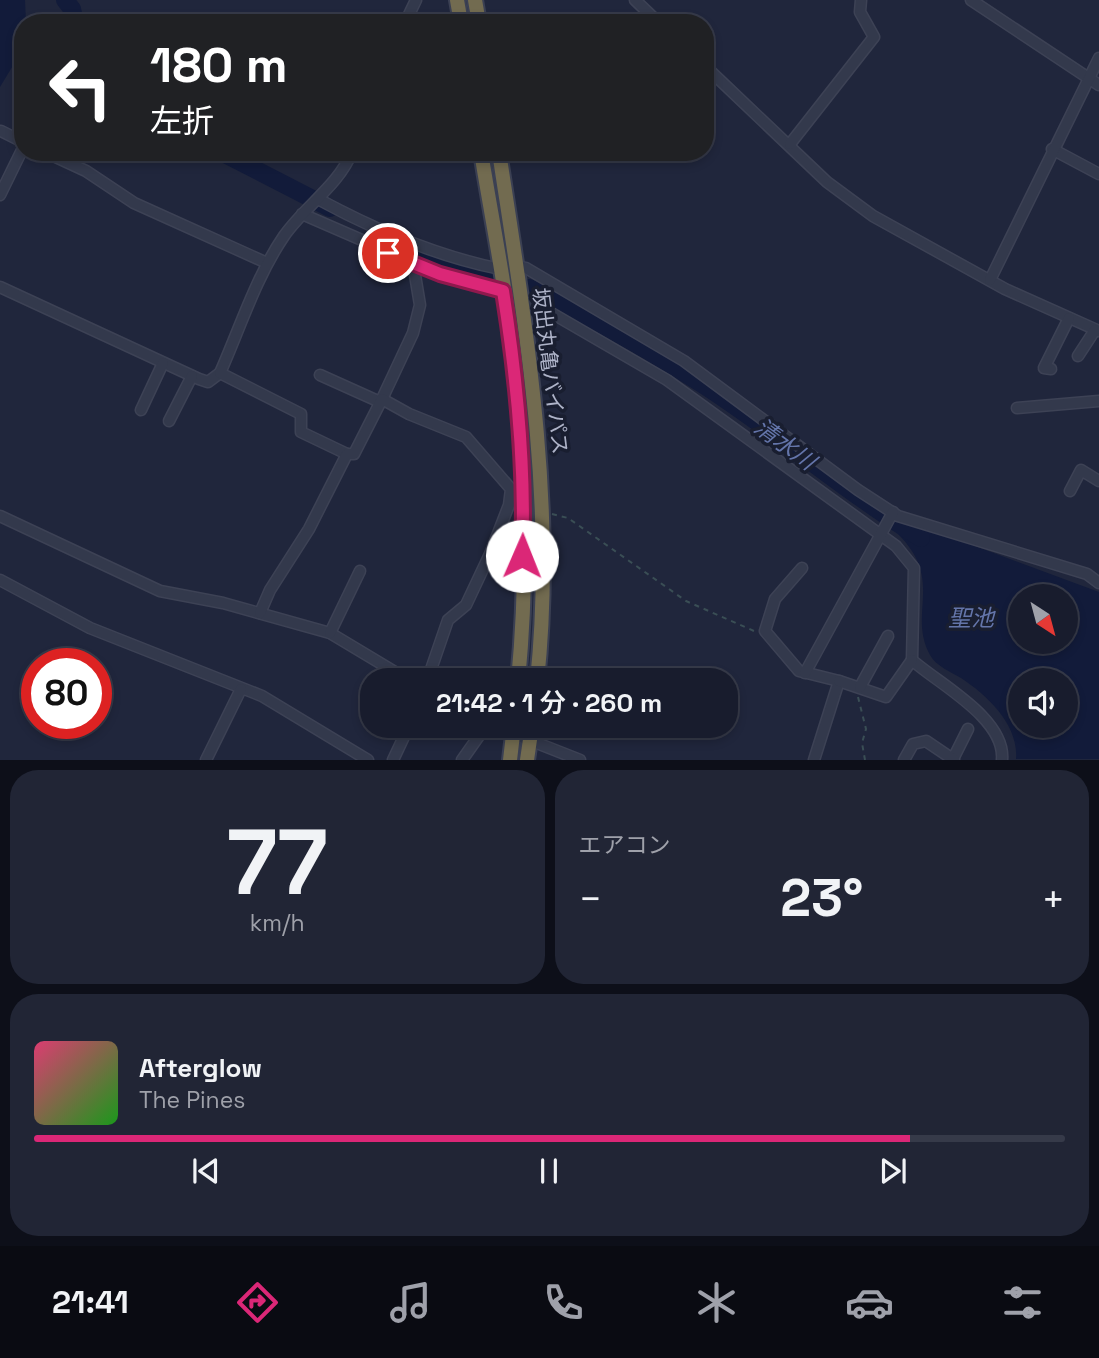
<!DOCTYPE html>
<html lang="ja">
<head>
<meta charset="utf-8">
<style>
  :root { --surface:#181c2d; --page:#212535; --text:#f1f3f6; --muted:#9fa1aa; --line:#363a49; --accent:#db2777 }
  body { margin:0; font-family:"Space Grotesk","Noto Sans JP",sans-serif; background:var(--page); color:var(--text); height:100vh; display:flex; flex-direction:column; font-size:26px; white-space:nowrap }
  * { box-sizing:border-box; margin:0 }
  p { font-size:23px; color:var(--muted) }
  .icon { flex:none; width:38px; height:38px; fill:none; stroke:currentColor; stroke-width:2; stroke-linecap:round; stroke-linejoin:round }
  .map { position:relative; height:760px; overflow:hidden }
  .drawer { display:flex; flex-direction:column; gap:10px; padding:10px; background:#0d0f19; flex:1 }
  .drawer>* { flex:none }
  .guide { position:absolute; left:14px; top:14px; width:700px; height:147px; border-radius:28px; box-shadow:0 4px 10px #0003,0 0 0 2px var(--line); background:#202124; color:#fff; overflow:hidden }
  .needle { width:46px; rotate:144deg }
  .controls { position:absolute; left:1008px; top:584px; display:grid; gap:14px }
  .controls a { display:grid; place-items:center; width:70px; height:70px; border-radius:50%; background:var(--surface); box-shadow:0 4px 10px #0003,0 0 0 2px var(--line); font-size:35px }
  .speed { position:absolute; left:21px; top:648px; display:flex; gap:14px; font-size:35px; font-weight:700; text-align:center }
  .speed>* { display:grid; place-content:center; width:91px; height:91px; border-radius:50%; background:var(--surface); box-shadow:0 4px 10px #0003,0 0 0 2px var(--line); line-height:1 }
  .speed .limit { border:10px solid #d22; background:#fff; color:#111 }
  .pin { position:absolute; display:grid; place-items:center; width:60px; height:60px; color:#fff; margin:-30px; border:4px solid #fff; border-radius:50%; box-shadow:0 2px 7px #0007 }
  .me { position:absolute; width:77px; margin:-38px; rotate:1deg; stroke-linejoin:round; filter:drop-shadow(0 0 5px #0008) }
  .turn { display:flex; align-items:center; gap:24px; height:147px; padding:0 21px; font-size:32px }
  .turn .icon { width:91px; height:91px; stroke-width:2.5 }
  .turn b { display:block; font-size:49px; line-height:60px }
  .big { font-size:52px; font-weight:600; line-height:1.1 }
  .drawer .tile { flex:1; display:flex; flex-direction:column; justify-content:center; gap:10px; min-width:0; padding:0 24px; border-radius:28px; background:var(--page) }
  .drawer .dial { align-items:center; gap:0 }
  .dial b { font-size:91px; line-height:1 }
  .song { display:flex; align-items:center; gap:21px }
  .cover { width:84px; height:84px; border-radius:10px; background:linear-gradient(135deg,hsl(340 70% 55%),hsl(120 70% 35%)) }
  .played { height:7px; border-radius:4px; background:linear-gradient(90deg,var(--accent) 85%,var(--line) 85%) }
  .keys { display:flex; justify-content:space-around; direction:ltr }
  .heat { display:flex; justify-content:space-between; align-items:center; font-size:38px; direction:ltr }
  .drawer .tiles { flex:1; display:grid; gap:10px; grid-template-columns:1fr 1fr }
  .tile:last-child { grid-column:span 2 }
  .trip { position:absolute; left:360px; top:668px; width:378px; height:70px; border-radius:28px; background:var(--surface); box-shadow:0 4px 10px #0003,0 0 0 2px var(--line); font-weight:600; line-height:70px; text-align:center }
  .dock { display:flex; height:112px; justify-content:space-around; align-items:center; background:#0a0b12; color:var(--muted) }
  .dock .icon { width:49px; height:49px }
  .dock .active { color:var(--accent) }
  .dock b { font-size:32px; color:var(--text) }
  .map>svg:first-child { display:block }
  .water { fill:#121b3a; fill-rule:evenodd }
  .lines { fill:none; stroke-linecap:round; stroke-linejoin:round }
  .river { stroke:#121b3a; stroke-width:18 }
  .minor-casing { stroke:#3d4255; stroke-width:13 }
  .highway-casing { stroke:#3b4053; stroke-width:18 }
  .path { stroke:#3a4e55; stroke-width:2; stroke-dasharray:5 5; stroke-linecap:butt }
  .minor { stroke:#33394c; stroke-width:10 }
  .highway { stroke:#726b50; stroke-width:14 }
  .route-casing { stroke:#8e194d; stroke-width:18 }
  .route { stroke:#db2777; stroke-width:12 }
  .labels { text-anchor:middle; stroke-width:7; stroke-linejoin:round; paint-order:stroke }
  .street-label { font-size:21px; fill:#aeb3c8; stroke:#191e30 }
  .water-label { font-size:23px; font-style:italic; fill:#6475aa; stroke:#191e30 }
</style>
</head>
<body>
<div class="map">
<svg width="1099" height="760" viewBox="0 0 1099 760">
  <rect width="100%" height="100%" fill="#20263c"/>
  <g class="water">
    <polygon points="0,0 25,0 26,23 23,23 23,49 0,87"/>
    <path d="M905,520L1099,592V759H1016C1019,725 987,695 961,678C951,672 936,666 930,655C907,613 945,581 898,534ZM1020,597H1066V642H1020ZM1020,681H1066V726H1020Z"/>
  </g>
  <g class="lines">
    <g class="river">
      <polyline points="65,0 72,9 75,23"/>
      <polyline points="221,152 330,208"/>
      <polyline points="380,233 432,259 488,276"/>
      <path d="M529,288C588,315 647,349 702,384C777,432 844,491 921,538"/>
    </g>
    <g class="minor-casing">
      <g id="minor">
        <polyline points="635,0 659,23"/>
        <polyline points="971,0 1099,85"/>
        <polyline points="405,23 416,0"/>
        <polyline points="705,66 827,182 873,216 1005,289 1099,331"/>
        <polyline points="1,131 23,142"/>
        <polyline points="790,144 874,37 860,12 861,0"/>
        <polyline points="1052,149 1099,174"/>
        <polyline points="45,152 86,171 134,203 267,263"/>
        <polyline points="0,195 23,148"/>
        <path d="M318,199C375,230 436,256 500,269"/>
        <polyline points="302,214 440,274 503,291"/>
        <polyline points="516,266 526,268 684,361 858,490 898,516 1087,574 1099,583"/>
        <polyline points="990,280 1099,58"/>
        <polyline points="0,287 199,379 208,382 220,373"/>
        <path d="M522,304H536L667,380L896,546L914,568L912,660C937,683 1006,718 1002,760"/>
        <polyline points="1078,356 1095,330"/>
        <polyline points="1051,369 1044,368 1069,318"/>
        <polyline points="320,375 380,402"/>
        <polyline points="382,399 413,333 420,305 413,263"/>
        <polyline points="1017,408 1099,401"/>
        <polyline points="141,410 163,363"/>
        <polyline points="169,421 192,376"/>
        <path d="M347,454L301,432V414L220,373C240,328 256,277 284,236C305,206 338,186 352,152"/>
        <polyline points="1070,491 1081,470 1099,481"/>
        <polyline points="0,516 160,591 223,603 330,633 410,681"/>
        <polyline points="802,568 775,599 765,631 799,671 839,681 814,760"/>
        <polyline points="0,580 90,628 262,696 368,760"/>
        <polyline points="260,613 270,590 309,529 347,454 354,454 382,399 409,414 466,437 511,489 509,505 490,554 466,605 448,620 427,681"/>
        <polyline points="330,633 360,571"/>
        <polyline points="805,673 893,512"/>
        <polyline points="839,681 886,697 912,660"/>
        <polyline points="860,687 888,636"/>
        <polyline points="503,726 514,734 580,760"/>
        <polyline points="953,759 968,729"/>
        <polyline points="206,760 241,689"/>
        <polyline points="393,760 409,726"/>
        <polyline points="462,760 486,726"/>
        <polyline points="904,760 913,744 926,741 954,760"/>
      </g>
    </g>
    <g class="highway-casing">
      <g id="highway">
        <polyline points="457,0 461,23"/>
        <polyline points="475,0 479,23"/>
        <path d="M481,152C492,220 506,289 514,357C526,459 528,579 518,681"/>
        <path d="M499,152C526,328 556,503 537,681"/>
        <polyline points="510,760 514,726"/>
        <polyline points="527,760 532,726"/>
      </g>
    </g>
    <g class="path">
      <polyline points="552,514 568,518 686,601 754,631"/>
      <polyline points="858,697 866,729 862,743 865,760"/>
    </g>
    <use href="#minor" class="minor"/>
    <use href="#highway" class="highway"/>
  </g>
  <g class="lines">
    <g class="route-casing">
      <path id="route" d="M388,253L440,274L503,291C517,379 526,468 522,556"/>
    </g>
    <use href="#route" class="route"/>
  </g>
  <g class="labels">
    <g class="street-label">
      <text transform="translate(550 371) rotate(83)" y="7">坂出丸亀バイパス</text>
    </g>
    <g class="water-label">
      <text transform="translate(785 444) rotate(36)" y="8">清水川</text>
      <text x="971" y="626">聖池</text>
    </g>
  </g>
</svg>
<div class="controls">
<a><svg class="needle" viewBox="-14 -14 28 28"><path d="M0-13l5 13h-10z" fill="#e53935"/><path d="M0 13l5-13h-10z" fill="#9fa1aa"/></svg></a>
<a><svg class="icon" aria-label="sound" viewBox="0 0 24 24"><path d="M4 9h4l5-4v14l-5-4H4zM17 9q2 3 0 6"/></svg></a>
</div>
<div class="speed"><div class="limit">80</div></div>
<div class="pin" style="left:388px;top:253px;background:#d93025"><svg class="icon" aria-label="arrive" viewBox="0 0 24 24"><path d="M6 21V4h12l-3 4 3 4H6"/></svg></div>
<svg class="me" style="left:522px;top:556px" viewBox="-20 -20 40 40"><circle r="19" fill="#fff"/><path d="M0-13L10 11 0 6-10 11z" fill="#db2777"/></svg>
<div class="trip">21:42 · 1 分 · 260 m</div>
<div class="guide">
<div class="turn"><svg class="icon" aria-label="left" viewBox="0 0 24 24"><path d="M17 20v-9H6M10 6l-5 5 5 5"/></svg><div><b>180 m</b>左折</div></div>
</div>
</div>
<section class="drawer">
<div class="tiles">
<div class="tile dial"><b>77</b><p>km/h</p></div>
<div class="tile"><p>エアコン</p>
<div class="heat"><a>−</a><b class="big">23°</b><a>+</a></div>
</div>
<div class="tile">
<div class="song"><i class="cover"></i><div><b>Afterglow</b><p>The Pines</p></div></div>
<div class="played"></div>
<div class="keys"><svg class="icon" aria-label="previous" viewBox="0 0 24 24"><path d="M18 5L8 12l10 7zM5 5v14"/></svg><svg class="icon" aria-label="pause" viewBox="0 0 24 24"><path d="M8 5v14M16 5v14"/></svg><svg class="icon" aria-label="next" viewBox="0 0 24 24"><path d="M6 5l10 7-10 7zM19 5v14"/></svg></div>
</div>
</div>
</section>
<nav class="dock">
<b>21:41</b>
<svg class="icon active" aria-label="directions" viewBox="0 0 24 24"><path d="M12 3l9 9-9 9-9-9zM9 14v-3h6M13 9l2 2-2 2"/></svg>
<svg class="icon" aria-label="music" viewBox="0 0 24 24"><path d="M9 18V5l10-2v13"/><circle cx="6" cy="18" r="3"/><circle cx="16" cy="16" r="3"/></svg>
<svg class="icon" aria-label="phone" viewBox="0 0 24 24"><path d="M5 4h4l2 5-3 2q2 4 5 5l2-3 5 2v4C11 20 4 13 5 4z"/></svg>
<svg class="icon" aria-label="climate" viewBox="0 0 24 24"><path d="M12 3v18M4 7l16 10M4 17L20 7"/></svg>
<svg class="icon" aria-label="car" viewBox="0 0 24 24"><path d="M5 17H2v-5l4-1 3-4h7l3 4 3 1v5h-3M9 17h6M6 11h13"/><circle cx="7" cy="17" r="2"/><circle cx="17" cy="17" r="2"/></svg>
<svg class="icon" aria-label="filters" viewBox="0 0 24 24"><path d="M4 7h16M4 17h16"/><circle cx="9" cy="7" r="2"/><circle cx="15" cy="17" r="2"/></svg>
</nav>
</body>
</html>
